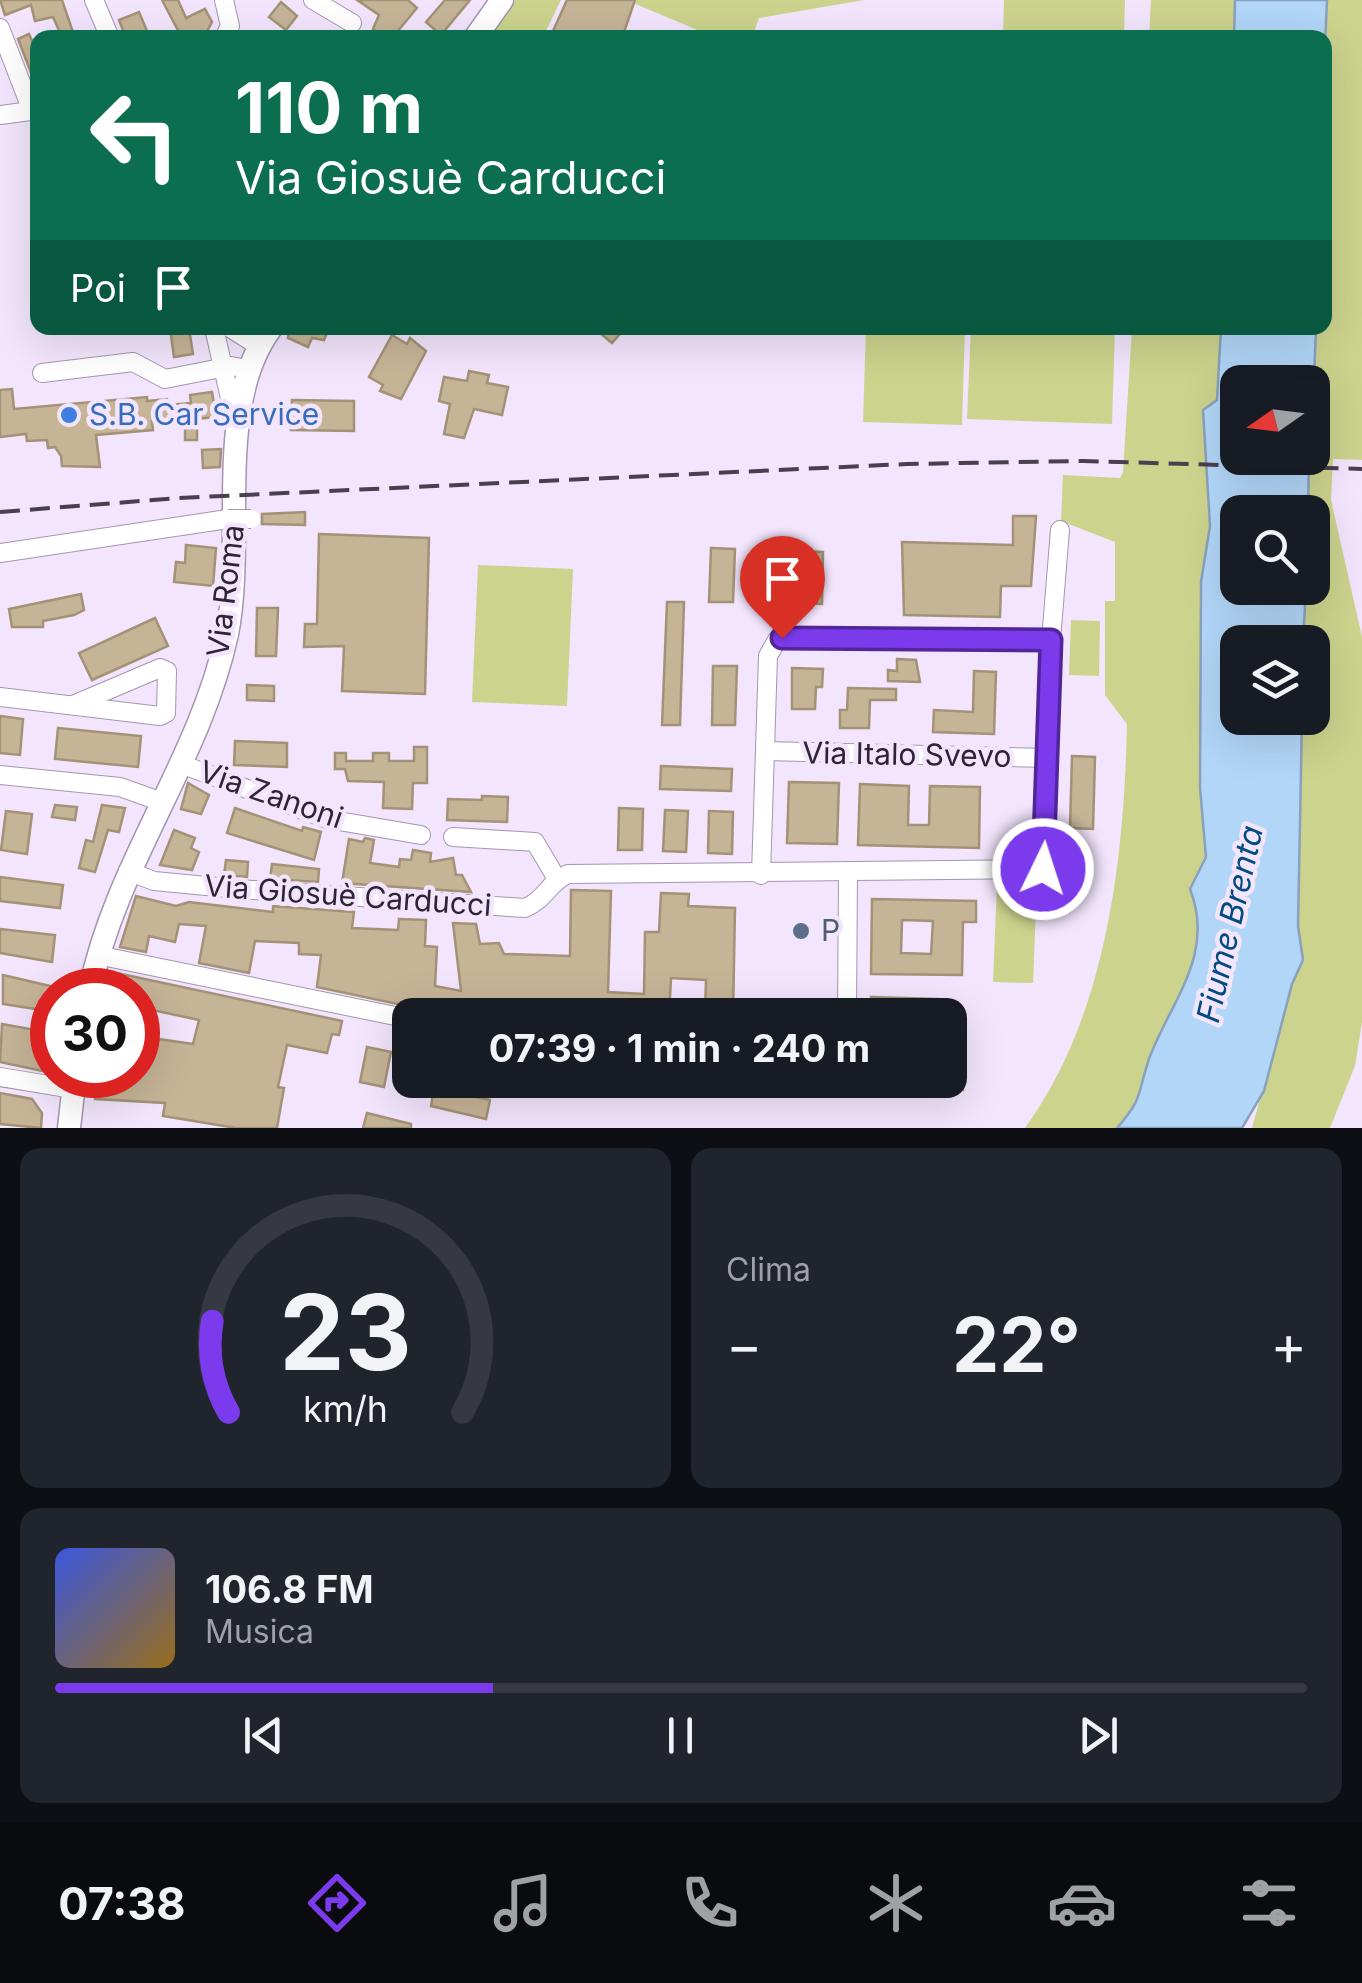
<!DOCTYPE html>
<html lang="it">
<head>
<meta charset="utf-8">
<style>
  :root { --surface:#171b24; --page:#20242c; --text:#f1f3f6; --muted:#9ea1a6; --line:#363941; --accent:#7c3aed }
  body { margin:0; font-family:Inter,sans-serif; background:var(--page); color:var(--text); height:100vh; display:flex; flex-direction:column; font-size:38px; white-space:nowrap }
  * { box-sizing:border-box; margin:0 }
  p { font-size:32px; color:var(--muted) }
  .icon { flex:none; width:55px; height:55px; fill:none; stroke:currentColor; stroke-width:2; stroke-linecap:round; stroke-linejoin:round }
  .map { position:relative; height:1128px; overflow:hidden }
  .details { display:flex; flex-direction:column; gap:20px; padding:20px; background:#0d0f14; flex:1 }
  .details>* { flex:none }
  .guide { position:absolute; left:30px; top:30px; width:1302px; height:305px; border-radius:20px; box-shadow:0 10px 40px #0002; background:#0b6e4f; color:#fff; overflow:hidden }
  .needle { width:65px; rotate:256deg }
  .buttons { position:absolute; left:1220px; top:365px; display:grid; gap:20px }
  .buttons a { display:grid; place-items:center; width:110px; height:110px; border-radius:20px; background:var(--surface); box-shadow:0 10px 40px #0002; font-size:50px }
  .speed { position:absolute; left:30px; top:968px; display:flex; gap:20px; font-size:50px; font-weight:700; text-align:center }
  .speed>* { display:grid; place-content:center; width:130px; height:130px; border-radius:50%; background:var(--surface); box-shadow:0 10px 40px #0002; line-height:1 }
  .speed .limit { border:15px solid #d22; background:#fff; color:#111 }
  .pin { position:absolute; display:grid; place-items:center; width:85px; height:85px; color:#fff; margin:-102px -42px; border-radius:50% 50% 50% 0; rotate:-45deg; box-shadow:0 0 10px #0007 }
  .pin .icon { rotate:45deg }
  .me { position:absolute; width:110px; margin:-55px; rotate:4deg; stroke-linejoin:round; filter:drop-shadow(0 0 8px #0008) }
  .turn { display:flex; align-items:center; gap:35px; height:210px; padding:0 40px; font-size:45px }
  .turn .icon { width:130px; height:130px; stroke-width:2.5 }
  .turn b { display:block; font-size:70px; line-height:85px }
  .then { display:flex; align-items:center; height:95px; padding:0 40px; background:#0003; gap:20px; font-size:38px }
  .big { font-size:75px; font-weight:700; line-height:1.1 }
  .details .tile { flex:1; display:flex; flex-direction:column; justify-content:center; gap:15px; min-width:0; padding:0 35px; border-radius:20px; background:var(--page) }
  .details .dial { align-items:center; gap:0 }
  .dial svg { height:260px; overflow:visible; fill:none; stroke:var(--line); stroke-width:7; stroke-linecap:round; text-anchor:middle }
  .dial text { fill:var(--text); stroke:none }
  .song { display:flex; align-items:center; gap:30px }
  .cover { width:120px; height:120px; border-radius:15px; background:linear-gradient(135deg,hsl(230 70% 55%),hsl(40 70% 35%)) }
  .played { height:10px; border-radius:5px; background:linear-gradient(90deg,var(--accent) 35%,var(--line) 35%) }
  .keys { display:flex; justify-content:space-around; direction:ltr }
  .heat { display:flex; justify-content:space-between; align-items:center; font-size:55px; direction:ltr }
  .details .tiles { flex:1; display:grid; gap:20px; grid-template-columns:1fr 1fr }
  .tile:last-child { grid-column:span 2 }
  .trip { position:absolute; left:392px; top:998px; width:575px; height:100px; border-radius:20px; background:var(--surface); box-shadow:0 10px 40px #0002; font-weight:700; line-height:100px; text-align:center }
  .tabs { display:flex; height:160px; justify-content:space-around; align-items:center; background:#090b0e; color:var(--muted) }
  .tabs .icon { width:70px; height:70px }
  .tabs .selected { color:var(--accent) }
  .tabs b { font-size:45px; color:var(--text) }
  .map>svg:first-child { display:block }
  .green { fill:#ccd38d }
  .water { fill:#b2d6f8; stroke:#8aa1bd; stroke-width:2.5 }
  .building { fill:#c6b497; stroke:#a49276; stroke-width:2.5; fill-rule:evenodd }
  .lines { fill:none; stroke-linecap:round; stroke-linejoin:round }
  .minor-casing { stroke:#a495b1; stroke-width:20 }
  .major-casing { stroke:#a495b1; stroke-width:25 }
  .minor { stroke:#fff; stroke-width:18 }
  .major { stroke:#fff; stroke-width:22 }
  .rail { stroke:#48404e; stroke-width:4; stroke-dasharray:20 10; stroke-linecap:butt }
  .minor-bridge-casing { stroke:#a495b1; stroke-width:20; stroke-linecap:butt }
  .minor-bridge { stroke:#fff; stroke-width:18 }
  .route-casing { stroke:#51269a; stroke-width:25 }
  .route { stroke:#7c3aed; stroke-width:18 }
  .shop-dot { fill:#3f7fe0; stroke:#f2e5fd; stroke-width:4 }
  .service-dot { fill:#5c6f8a; stroke:#f2e5fd; stroke-width:4 }
  .labels { text-anchor:middle; stroke-width:9; stroke-linejoin:round; paint-order:stroke }
  .shop-label { font-size:30px; fill:#366cbe; stroke:#f2e5fd; text-anchor:start }
  .street-label { font-size:30px; fill:#2d2632; stroke:#f2e5fd }
  .service-label { font-size:30px; fill:#4e5e75; stroke:#f2e5fd; text-anchor:start }
  .water-label { font-size:32px; font-style:italic; fill:#024b7e; stroke:#f2e5fd }
</style>
</head>
<body>
<div class="map">
<svg width="1362" height="1128" viewBox="0 0 1362 1128">
  <rect width="100%" height="100%" fill="#f2e5fd"/>
  <g class="green">
    <polygon points="515,0 561,0 543,37 490,38"/>
    <polygon points="626,0 864,0 759,18 752,38 714,37"/>
    <polygon points="1004,0 1125,0 1124,37 1003,37"/>
    <polygon points="1151,0 1235,0 1234,37 1149,37"/>
    <polygon points="1327,0 1362,0 1362,460 1333,459 1331,500 1362,637 1362,1022 1355,1066 1330,1128 1252,1128 1292,984 1303,960 1298,926 1302,718 1312,718 1312,642 1303,642 1306,588 1312,588 1312,512 1308,512 1316,328 1325,328"/>
    <polygon points="866,328 965,328 962,425 863,422"/>
    <polygon points="971,328 1115,328 1112,424 967,419"/>
    <path d="M1132,328H1221L1217,400L1203,411L1210,526L1201,582L1200,788L1206,858L1190,889C1215,953 1170,1002 1149,1059C1136,1093 1144,1097 1117,1128H1025C1107,1015 1124,860 1127,724L1105,695V601H1115V542L1061,521L1063,475L1120,478L1123,472Z"/>
    <polygon points="478,565 573,569 567,706 472,702"/>
    <polygon points="1071,620 1100,621 1099,676 1069,675"/>
    <polygon points="997,883 1037,883 1033,983 993,982"/>
  </g>
  <g class="water">
    <polygon points="1235,0 1327,0 1325,45 1325,38 1234,37"/>
    <path d="M1221,328H1316L1313,404L1312,382H1238V458H1309L1308,512H1238V588H1306L1303,642H1238V718H1302L1298,926L1303,960L1292,984L1264,1091L1242,1128H1117C1144,1097 1137,1094 1149,1059C1170,1002 1216,955 1190,889L1206,857L1200,788L1201,582L1210,526L1203,410L1217,400Z"/>
    <polygon points="779,1001 819,1002 819,1015 779,1015"/>
  </g>
  <g class="building">
    <polygon points="0,0 62,0 75,38 61,35 53,17 35,21 31,5 5,15"/>
    <polygon points="162,0 178,0 186,18 205,9 212,22 205,35 182,38"/>
    <polygon points="357,0 408,0 417,8 392,38 383,38 373,29 379,15"/>
    <polygon points="445,0 470,0 441,35 426,22"/>
    <polygon points="567,0 635,0 622,38 573,38 553,31"/>
    <polygon points="281,2 297,16 286,30 269,17"/>
    <polygon points="139,12 147,31 126,38 119,20"/>
    <polygon points="29,34 38,54 37,88 18,39"/>
    <polygon points="170,328 189,328 193,354 174,357"/>
    <polygon points="289,328 329,328 324,340 312,338 308,347 288,338"/>
    <polygon points="594,328 625,328 612,343"/>
    <polygon points="392,335 407,344 410,338 426,351 401,399 380,391 383,385 369,377"/>
    <polygon points="469,371 489,375 487,383 508,387 502,415 474,409 464,438 444,434 450,404 439,401 444,377 467,381"/>
    <polygon points="12,389 14,409 147,397 147,401 167,399 168,405 191,403 190,395 212,392 216,417 197,419 197,440 185,440 185,421 177,419 152,421 153,430 96,435 100,467 62,466 61,456 55,447 48,448 47,440 27,441 26,434 0,437 0,390"/>
    <polygon points="292,400 354,401 354,431 291,430"/>
    <polygon points="221,449 220,467 203,468 202,450"/>
    <polygon points="305,512 305,525 262,524 262,514"/>
    <polygon points="1013,516 1036,516 1031,586 1001,586 1000,617 904,615 902,542 1013,545"/>
    <polygon points="319,534 429,538 425,694 342,691 344,646 304,647 305,624 317,624"/>
    <polygon points="186,545 216,548 213,586 174,582 176,562 185,563"/>
    <polygon points="711,548 735,549 733,602 709,602"/>
    <polygon points="755,549 779,550 778,603 754,603"/>
    <polygon points="800,551 823,552 822,604 799,603"/>
    <polygon points="81,594 84,610 74,615 43,621 43,627 12,627 9,609"/>
    <polygon points="667,602 684,602 680,725 662,725"/>
    <polygon points="257,608 278,608 276,656 256,656"/>
    <polygon points="155,618 168,646 92,680 79,653"/>
    <polygon points="897,659 916,660 920,682 888,681 888,670 897,671"/>
    <polygon points="713,666 737,666 735,725 712,725"/>
    <polygon points="792,668 823,669 822,687 816,687 815,709 792,709"/>
    <polygon points="974,671 996,672 994,734 933,732 934,710 973,712"/>
    <polygon points="247,685 274,686 274,701 247,700"/>
    <polygon points="848,688 896,689 896,700 870,700 869,728 840,728 840,710 847,710"/>
    <polygon points="0,716 23,719 20,755 0,753"/>
    <polygon points="58,728 141,736 138,767 55,759"/>
    <polygon points="235,741 287,743 287,767 234,765"/>
    <polygon points="414,747 427,747 427,783 413,783 412,809 383,808 384,782 348,781 345,769 335,769 335,753 346,753 346,761 373,761 373,753 389,753 389,761 414,761"/>
    <polygon points="1072,756 1095,757 1093,829 1070,828"/>
    <polygon points="661,766 732,769 731,791 660,789"/>
    <polygon points="789,782 839,783 837,844 787,843"/>
    <polygon points="188,783 209,795 201,814 181,809"/>
    <polygon points="860,784 909,786 908,825 929,825 930,786 980,787 979,848 858,845"/>
    <polygon points="482,796 508,797 507,822 447,820 448,799 482,800"/>
    <polygon points="55,805 77,807 75,820 52,817"/>
    <polygon points="102,805 125,808 119,832 108,830 95,872 79,868 86,840 93,842"/>
    <polygon points="235,808 302,831 303,827 321,832 314,860 227,833"/>
    <polygon points="619,808 643,809 642,850 618,850"/>
    <polygon points="665,810 688,811 686,852 663,851"/>
    <polygon points="6,811 32,814 27,854 1,850"/>
    <polygon points="709,811 733,812 732,854 708,853"/>
    <polygon points="174,830 195,838 191,848 199,852 192,870 160,865"/>
    <polygon points="365,838 374,840 370,863 399,867 400,859 411,860 413,850 431,853 430,862 453,858 456,875 462,875 471,892 342,883 349,839 363,842"/>
    <polygon points="226,860 248,862 247,877 224,875"/>
    <polygon points="272,864 319,869 318,882 270,879"/>
    <polygon points="0,877 63,885 60,908 0,901"/>
    <polygon points="571,890 611,891 608,992 644,994 645,932 659,932 661,893 689,894 688,906 735,908 733,1015 705,1015 706,980 671,978 669,1015 424,1015 425,1011 412,1007 317,987 321,955 299,954 299,943 255,941 249,973 199,963 206,926 179,924 175,942 149,936 146,952 120,947 136,896 176,906 189,902 273,912 273,906 354,912 352,928 398,930 399,919 426,920 425,946 437,947 435,986 461,991 453,923 476,924 480,944 499,943 504,954 570,956"/>
    <path d="M872,899L976,901V922H963L962,975L871,974ZM902,920L933,921L931,954L901,953Z"/>
    <polygon points="0,929 55,935 52,962 0,953"/>
    <polygon points="112,972 342,1021 339,1035 332,1034 327,1053 287,1045 278,1087 284,1088 277,1128 236,1128 163,1116 165,1103 95,1099 94,1075 132,1080 138,1075 138,1036 193,1044 199,1020 138,1007 138,990 109,990"/>
    <polygon points="3,975 50,986 48,1011 3,1004"/>
    <polygon points="871,997 938,999 938,1015 870,1015"/>
    <polygon points="2,1024 52,1033 52,1073 0,1062"/>
    <polygon points="367,1047 391,1052 384,1087 360,1082"/>
    <polygon points="963,1069 963,1090 952,1090 952,1070"/>
    <polygon points="434,1088 490,1100 486,1119 431,1106"/>
    <polygon points="0,1093 32,1099 42,1113 41,1128 0,1124"/>
    <polygon points="367,1113 411,1124 411,1128 363,1128"/>
  </g>
  <g class="lines">
    <g class="minor-casing">
      <g id="minor">
        <polyline points="94,0 110,38"/>
        <polyline points="313,0 352,23"/>
        <polyline points="0,28 32,111"/>
        <polyline points="224,38 230,26 224,0"/>
        <polyline points="0,115 38,110"/>
        <polyline points="214,328 235,420"/>
        <polyline points="230,328 257,345"/>
        <polyline points="42,373 133,362 165,379 231,366 247,369"/>
        <polyline points="0,553 228,519"/>
        <polyline points="0,697 160,716 166,713 167,671 160,668 73,705"/>
        <polyline points="765,751 1049,758"/>
        <polyline points="181,764 327,819 421,835"/>
        <polyline points="0,775 120,787 162,802"/>
        <polyline points="453,837 535,842 557,879"/>
        <path d="M128,871L154,881L238,889L525,908C545,900 549,882 568,874L1043,869L1051,640L1060,530"/>
        <polyline points="761,875 768,656 777,640 1051,640"/>
        <polyline points="97,955 410,1019"/>
        <polyline points="847,1015 848,871"/>
        <polyline points="0,1077 73,1089"/>
      </g>
    </g>
    <g class="major-casing">
      <g id="major">
        <polyline points="475,38 502,0"/>
        <path d="M90,990C116,863 200,760 227,634C246,539 213,406 271,328"/>
        <polyline points="69,1128 75,1075"/>
      </g>
    </g>
    <use href="#minor" class="minor"/>
    <use href="#major" class="major"/>
    <polyline class="rail" points="0,512 179,498 907,464 1083,461 1362,469"/>
    <g class="minor-bridge-casing">
      <polyline id="minor-bridge" points="228,519 251,519"/>
    </g>
    <use href="#minor-bridge" class="minor-bridge"/>
  </g>
  <g class="lines">
    <g class="route-casing">
      <polyline id="route" points="782,638 1051,640 1043,869"/>
    </g>
    <use href="#route" class="route"/>
  </g>
  <circle class="shop-dot" cx="69" cy="415" r="10"/>
  <circle class="service-dot" cx="801" cy="931" r="10"/>
  <g class="labels">
    <g class="shop-label">
      <text x="89" y="425">S.B. Car Service</text>
    </g>
    <g class="street-label">
      <text transform="translate(226 591) rotate(-83)" y="10">Via Roma</text>
      <text transform="translate(907 755) rotate(1)" y="10">Via Italo Svevo</text>
      <text transform="translate(271 795) rotate(19)" y="10">Via Zanoni</text>
      <text transform="translate(348 896) rotate(4)" y="10">Via Giosuè Carducci</text>
    </g>
    <g class="service-label">
      <text x="821" y="941">P</text>
    </g>
    <g class="water-label">
      <text transform="translate(1230 924) rotate(-77)" y="11">Fiume Brenta</text>
    </g>
  </g>
</svg>
<div class="buttons">
<a><svg class="needle" viewBox="-14 -14 28 28"><path d="M0-13l5 13h-10z" fill="#e53935"/><path d="M0 13l5-13h-10z" fill="#9ea1a6"/></svg></a>
<a><svg class="icon" aria-label="search" viewBox="0 0 24 24"><circle cx="10" cy="10" r="6"/><path d="M15 15l6 6"/></svg></a>
<a><svg class="icon" aria-label="layers" viewBox="0 0 24 24"><path d="M12 4l9 5-9 5-9-5zM3 14l9 5 9-5"/></svg></a>
</div>
<div class="speed"><div class="limit">30</div></div>
<div class="pin" style="left:782px;top:638px;background:#d93025"><svg class="icon" aria-label="arrive" viewBox="0 0 24 24"><path d="M6 21V4h12l-3 4 3 4H6"/></svg></div>
<svg class="me" style="left:1043px;top:869px" viewBox="-20 -20 40 40"><circle r="17" fill="#7c3aed" stroke="#fff" stroke-width="3"/><path d="M0-11L8 9 0 5-8 9z" fill="#fff"/></svg>
<div class="trip">07:39 · 1 min · 240 m</div>
<div class="guide">
<div class="turn"><svg class="icon" aria-label="left" viewBox="0 0 24 24"><path d="M17 20v-9H6M10 6l-5 5 5 5"/></svg><div><b>110 m</b>Via Giosuè Carducci</div></div>
<div class="then">Poi<svg class="icon" aria-label="arrive" viewBox="0 0 24 24"><path d="M6 21V4h12l-3 4 3 4H6"/></svg></div>
</div>
</div>
<section class="details">
<div class="tiles">
<div class="tile dial"><svg viewBox="0 0 100 80">
<path d="M14 69A42 42 0 1 1 86 69"/>
<path d="M14 69A42 42 0 0 1 9 41" stroke="#7c3aed"/>
<text x="50" y="56" font-size="32" font-weight="700">23</text>
<text x="50" y="72" font-size="11">km/h</text>
</svg></div>
<div class="tile"><p>Clima</p>
<div class="heat"><a>−</a><b class="big">22°</b><a>+</a></div>
</div>
<div class="tile">
<div class="song"><i class="cover"></i><div><b>106.8 FM</b><p>Musica</p></div></div>
<div class="played"></div>
<div class="keys"><svg class="icon" aria-label="previous" viewBox="0 0 24 24"><path d="M18 5L8 12l10 7zM5 5v14"/></svg><svg class="icon" aria-label="pause" viewBox="0 0 24 24"><path d="M8 5v14M16 5v14"/></svg><svg class="icon" aria-label="next" viewBox="0 0 24 24"><path d="M6 5l10 7-10 7zM19 5v14"/></svg></div>
</div>
</div>
</section>
<nav class="tabs">
<b>07:38</b>
<svg class="icon selected" aria-label="directions" viewBox="0 0 24 24"><path d="M12 3l9 9-9 9-9-9zM9 14v-3h6M13 9l2 2-2 2"/></svg>
<svg class="icon" aria-label="music" viewBox="0 0 24 24"><path d="M9 18V5l10-2v13"/><circle cx="6" cy="18" r="3"/><circle cx="16" cy="16" r="3"/></svg>
<svg class="icon" aria-label="phone" viewBox="0 0 24 24"><path d="M5 4h4l2 5-3 2q2 4 5 5l2-3 5 2v4C11 20 4 13 5 4z"/></svg>
<svg class="icon" aria-label="climate" viewBox="0 0 24 24"><path d="M12 3v18M4 7l16 10M4 17L20 7"/></svg>
<svg class="icon" aria-label="car" viewBox="0 0 24 24"><path d="M5 17H2v-5l4-1 3-4h7l3 4 3 1v5h-3M9 17h6M6 11h13"/><circle cx="7" cy="17" r="2"/><circle cx="17" cy="17" r="2"/></svg>
<svg class="icon" aria-label="filters" viewBox="0 0 24 24"><path d="M4 7h16M4 17h16"/><circle cx="9" cy="7" r="2"/><circle cx="15" cy="17" r="2"/></svg>
</nav>
</body>
</html>
